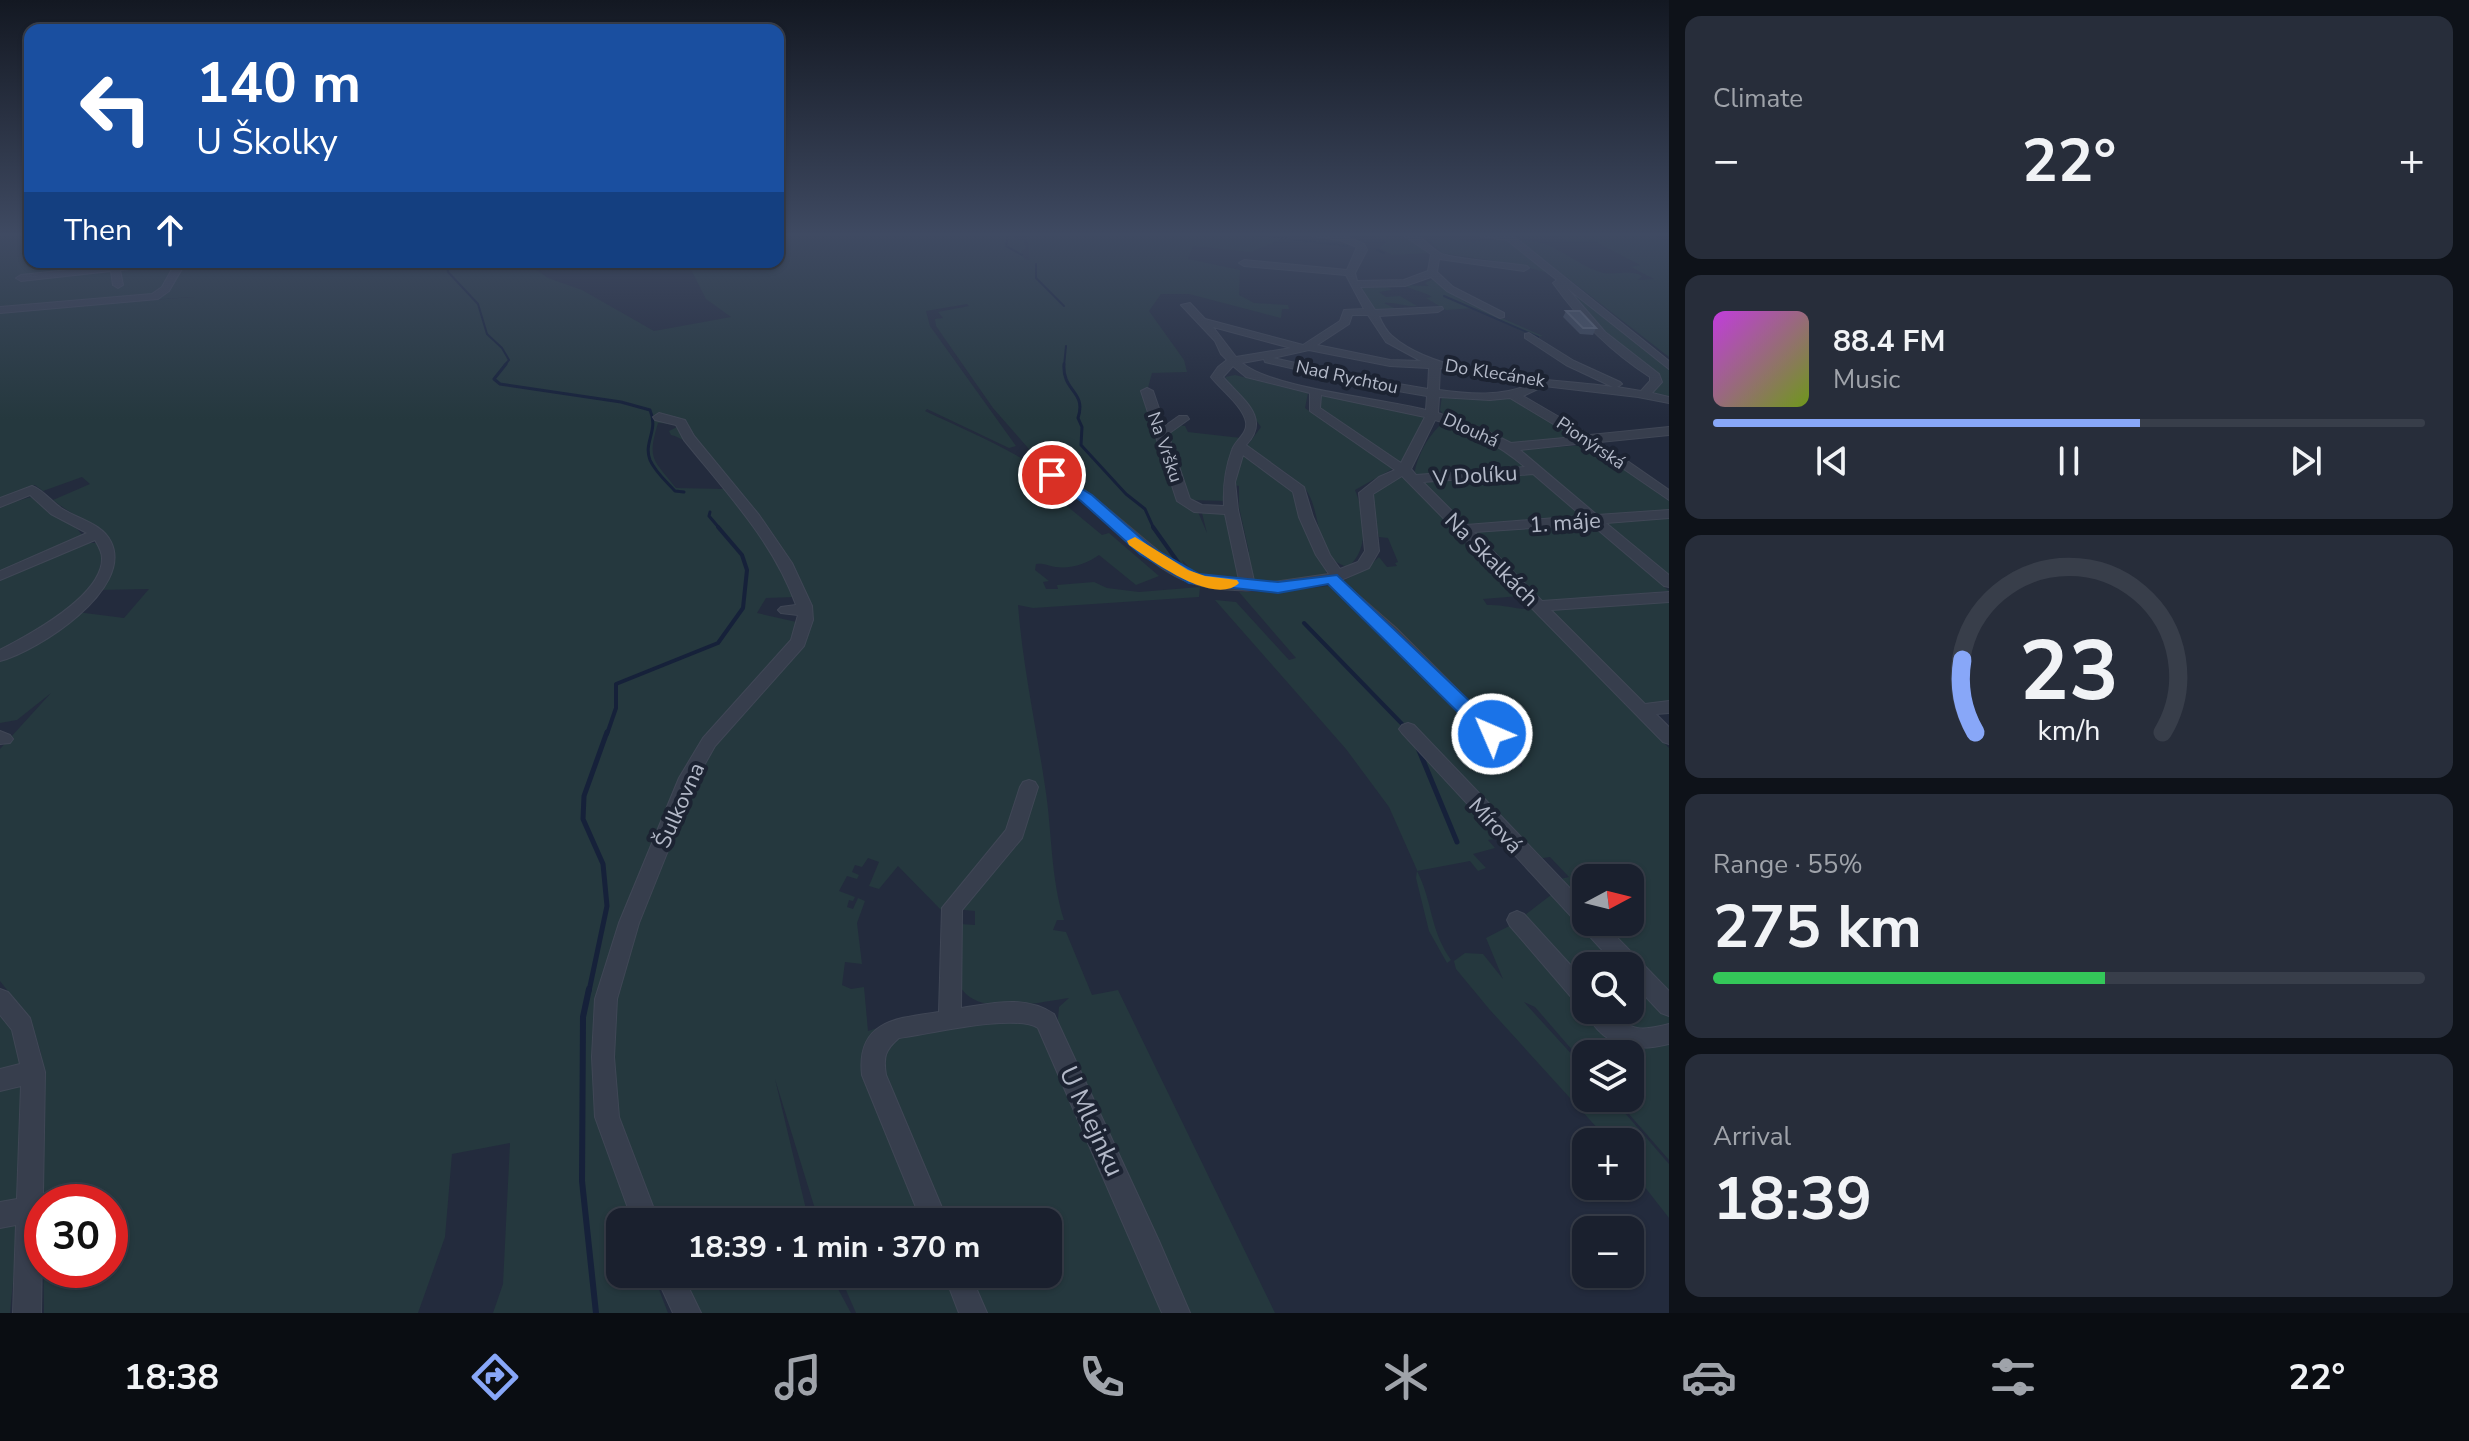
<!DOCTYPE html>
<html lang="en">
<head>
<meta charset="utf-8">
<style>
  :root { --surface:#1a202e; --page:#272d3a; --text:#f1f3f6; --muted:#9fa3aa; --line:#383e4a; --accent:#88a7f8 }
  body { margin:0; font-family:"Nunito Sans",sans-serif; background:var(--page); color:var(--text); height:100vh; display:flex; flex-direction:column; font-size:30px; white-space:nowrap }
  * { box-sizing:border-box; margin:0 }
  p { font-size:26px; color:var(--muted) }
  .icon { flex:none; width:44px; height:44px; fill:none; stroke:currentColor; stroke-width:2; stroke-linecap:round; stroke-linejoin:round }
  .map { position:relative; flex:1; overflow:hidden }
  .sheet { display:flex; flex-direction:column; gap:16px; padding:16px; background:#0e1219; width:800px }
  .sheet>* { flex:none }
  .banner { position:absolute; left:24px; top:24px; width:760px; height:244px; border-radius:16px; box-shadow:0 2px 6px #0004,0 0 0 2px var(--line); background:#1a4fa0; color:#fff; overflow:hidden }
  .needle { width:52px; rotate:83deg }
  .buttons { position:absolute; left:1572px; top:864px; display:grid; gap:16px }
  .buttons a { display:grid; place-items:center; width:72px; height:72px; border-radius:16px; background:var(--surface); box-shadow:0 2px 6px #0004,0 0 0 2px var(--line); font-size:40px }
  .speed { position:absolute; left:24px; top:1184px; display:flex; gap:16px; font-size:40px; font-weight:700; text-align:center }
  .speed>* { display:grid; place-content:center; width:104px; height:104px; border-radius:50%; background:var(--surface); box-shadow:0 2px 6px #0004,0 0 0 2px var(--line); line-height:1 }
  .speed .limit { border:12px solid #d22; background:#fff; color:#111 }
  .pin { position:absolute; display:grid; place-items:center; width:68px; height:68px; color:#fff; margin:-34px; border:4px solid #fff; border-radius:50%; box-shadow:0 2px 8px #0007 }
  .me { position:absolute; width:88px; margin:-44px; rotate:315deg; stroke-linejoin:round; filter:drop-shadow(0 0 6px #0008) }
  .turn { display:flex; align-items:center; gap:28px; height:168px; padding:0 40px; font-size:36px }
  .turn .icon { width:104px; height:104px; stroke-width:2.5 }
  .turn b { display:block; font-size:56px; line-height:68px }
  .then { display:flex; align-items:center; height:76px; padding:0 40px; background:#0003; gap:16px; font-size:30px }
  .big { font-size:60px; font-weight:700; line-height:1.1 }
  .sheet .card { flex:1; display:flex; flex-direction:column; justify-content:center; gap:12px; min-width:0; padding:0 28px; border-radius:16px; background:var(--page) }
  .sheet .dial { align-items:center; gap:0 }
  .dial svg { height:208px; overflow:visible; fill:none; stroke:var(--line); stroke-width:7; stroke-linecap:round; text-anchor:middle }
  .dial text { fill:var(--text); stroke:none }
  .song { display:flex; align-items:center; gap:24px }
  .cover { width:96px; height:96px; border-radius:12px; background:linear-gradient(135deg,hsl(290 70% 55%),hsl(80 70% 35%)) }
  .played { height:8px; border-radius:4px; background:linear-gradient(90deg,var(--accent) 60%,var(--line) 60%) }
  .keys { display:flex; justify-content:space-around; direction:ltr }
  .heat { display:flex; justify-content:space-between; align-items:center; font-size:44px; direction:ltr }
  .charge { height:12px; border-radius:6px; background:linear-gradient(90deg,#34c759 55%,var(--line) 0) }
  .trip { position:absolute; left:606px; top:1208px; width:456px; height:80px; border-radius:16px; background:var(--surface); box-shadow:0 2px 6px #0004,0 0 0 2px var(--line); font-weight:700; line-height:80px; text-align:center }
  .menu { display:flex; height:128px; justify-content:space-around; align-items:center; background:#0a0d12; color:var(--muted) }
  .menu .icon { width:56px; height:56px }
  .menu .selected { color:var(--accent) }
  .menu b { font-size:36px; color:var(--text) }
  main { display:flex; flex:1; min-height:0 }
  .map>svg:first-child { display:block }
  .green { fill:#25383e; fill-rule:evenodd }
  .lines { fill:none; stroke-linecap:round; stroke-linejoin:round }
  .stream-far4 { stroke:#16213a; stroke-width:2 }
  .stream-far3 { stroke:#16213a; stroke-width:3 }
  .stream-far2 { stroke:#16213a; stroke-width:4 }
  .stream-far1 { stroke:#16213a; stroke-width:5 }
  .stream { stroke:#16213a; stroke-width:6 }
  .minor-casing { stroke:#404756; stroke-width:2 }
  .minor { fill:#373e4d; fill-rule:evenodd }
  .wall { fill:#3e485b }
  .building { fill:#4a5467; stroke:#5b6476; stroke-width:2 }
  .route { fill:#1a73e8; stroke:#114b97; stroke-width:2 }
  .slow { fill:#f59e0b }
  .labels { text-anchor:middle; stroke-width:8; stroke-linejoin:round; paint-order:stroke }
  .far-street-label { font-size:18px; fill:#b3b9c8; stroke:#1c2332 }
  .street-label { font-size:22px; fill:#b3b9c8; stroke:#1c2332 }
  .near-street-label { font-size:26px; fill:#b3b9c8; stroke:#1c2332 }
</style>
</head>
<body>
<main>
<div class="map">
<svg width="1669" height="1313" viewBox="0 0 1669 1313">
  <rect width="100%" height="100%" fill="#232b3d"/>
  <g class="green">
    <path d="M0,235H30V262H525L548,278L582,290L654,331L731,317L706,299L687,262H778V235H1015L1017,239L1024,241L1026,249L1021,251L1024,259L1030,260L1027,235H1264L1282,239L1251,252L1193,246L1188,259L1240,270L1239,295L1254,303L1288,305L1289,309H1282L1281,318L1189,294H1161L1149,311L1184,360L1187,372L1152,373L1148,388L1143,389L1183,505L1198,512L1207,533L1202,513H1226L1238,578L1232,580L1198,577L1182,560L1185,567L1179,568C1131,538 1090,497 1052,455L1036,457L993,408L936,326L935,319L943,318L938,312L969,306L967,304L926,311L930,326L1016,446L1009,448L927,409L925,411C968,431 1013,450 1052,478L1050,488L1064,486L1070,496L1067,506L1102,535L1109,533L1159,576L1136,585L1099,555C1086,564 1072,569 1055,567C1048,566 1045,563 1036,564L1035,570L1049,581L1043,582L1046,589H1058L1057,585L1094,582L1107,588L1139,592L1200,587L1199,597L1033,608L1018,605C1023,669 1037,730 1046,793C1052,835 1051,879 1064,920H1057L1053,930L1066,932L1092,995L1118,990L1275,1313H1187L1057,1029L1059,1007L1069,998C1039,1002 977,1018 960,986V924L975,925V911L964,910L952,903L947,911H942L898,866L879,889L869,886L879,862L868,858L862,867L855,865L852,872L859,875L857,879L847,876L839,891L855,897L853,901L849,900L847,907L853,909L858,898L865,901L857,923L862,964L845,962L842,985L851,989L864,987L868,1031L891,1024C870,1040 864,1055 868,1081L926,1222H819L775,1079L809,1222H660L616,1115L604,998C584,1069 608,1156 633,1222H620V1274H653L668,1313H493L503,1284L510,1143L452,1154L445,1237L418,1313H44L41,1053L30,1019L0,981V749L51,693L17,720L0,723V659L36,641L77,612L124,618L149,589L98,590C138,531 88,529 53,500L90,484L82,477L43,491L35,485L0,498V311L194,297L0,309ZM658,423L674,424L677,427L669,431L671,435C691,439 715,470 724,489L676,488C653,459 647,460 658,423ZM796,597L801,623L757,613L766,598ZM731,710V711L623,940C630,905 645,873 660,841C682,791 688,751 731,710ZM42,1202H110V1270H42Z"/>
    <polygon points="1373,235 1407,238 1430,253 1392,255 1380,248 1386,242"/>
    <path d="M1514,235H1652L1669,242V357L1520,241C1550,237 1572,263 1600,272C1614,277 1628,268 1642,276L1638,280L1654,279L1631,267L1640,265L1592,240L1570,242L1557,236L1521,239Z"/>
    <polygon points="1455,238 1475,243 1473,241 1506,239 1548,273 1515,264 1442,253 1429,240"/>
    <polygon points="1557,277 1669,369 1669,398 1652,392 1661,381 1661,377 1604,334"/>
    <path d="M1433,279L1465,302L1543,336L1534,337L1474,308L1446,310L1426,298L1432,297C1424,291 1413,291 1404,285L1429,286L1425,283Z"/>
    <path d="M1386,286L1392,290L1379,292L1386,297L1400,296L1417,306C1405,307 1396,302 1384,303L1398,310L1376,311L1359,287Z"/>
    <path d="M1235,375L1308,393L1305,408L1394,468L1355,490C1365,515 1370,549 1348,567C1315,559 1322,517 1308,493C1300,479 1261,457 1247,446L1261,427L1225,377Z"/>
    <polygon points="1320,394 1427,415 1405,461 1396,462 1318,409"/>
    <polygon points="1442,396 1463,399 1509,396 1583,440 1510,445 1474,426 1444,415 1440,410"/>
    <path d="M1447,419L1495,441L1529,468L1414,475C1418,452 1429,434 1447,419Z"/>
    <polygon points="1177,425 1185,426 1188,432 1241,438 1232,449 1226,501 1188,500 1163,435"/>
    <polygon points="1585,445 1593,447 1669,501 1669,511 1595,517 1516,450"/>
    <polygon points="1240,451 1294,492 1327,570 1325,576 1276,585 1254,582 1244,553 1249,552 1239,507 1239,486 1234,485"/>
    <polygon points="1535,473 1585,517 1464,526 1421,483"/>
    <path d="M1398,477H1404L1520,596L1483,599L1487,605C1504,604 1517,610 1533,609L1669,748V998L1595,922H1630V878H1586V912L1556,880L1569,877L1550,857L1536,859L1406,734V739L1411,738L1623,966H1586V990L1521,918L1551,895L1499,838L1488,840L1495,848L1473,854L1486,868L1478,871L1470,861L1417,871C1433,902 1429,928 1451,960L1447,963L1429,931L1416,878L1417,870L1389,807L1346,749L1215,600L1236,602L1289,660L1296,658L1239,592H1281L1335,585L1510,762L1522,767L1521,758L1393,626L1343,581L1367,568L1379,557L1387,567L1397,566L1395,563L1398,562L1388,538L1379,537L1369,497Z"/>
    <path d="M31,497C46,510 73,520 82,535L0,573V506Z"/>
    <polygon points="1669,517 1669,579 1603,523"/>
    <polygon points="1593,523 1669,591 1540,602 1469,531"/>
    <path d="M86,543H99C115,596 37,631 0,653V580Z"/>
    <polygon points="1669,601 1669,701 1641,704 1548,610"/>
    <polygon points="1513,924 1586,1010 1628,1054 1669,1041 1669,1160 1615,1098 1630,1098 1630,1054 1586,1054 1586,1066 1535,1007 1524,1002 1586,1070 1586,1098 1612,1098 1669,1164 1669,1218 1630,1168 1630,1142 1610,1142 1490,1010 1456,969 1454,961 1465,953 1483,954 1503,979 1486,938"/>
    <polygon points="1630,973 1669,1014 1669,1024 1635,1035 1604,1010 1630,1010"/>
    <polygon points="0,1013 17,1036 25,1064 23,1177 10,1313 0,1313"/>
    <polygon points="1017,1016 1036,1023 1170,1313 983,1313 966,1274 1048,1274 1048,1222 944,1222 881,1074 879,1058 892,1037"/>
    <polygon points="682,1274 830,1274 851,1313 698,1313"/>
    <polygon points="839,1274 948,1274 965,1313 856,1313"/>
  </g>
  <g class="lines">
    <g class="stream-far4">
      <polyline points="1008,235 1006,246 1022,255"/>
      <polyline points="1257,235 1347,246"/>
      <polyline points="1377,250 1384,253"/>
      <polyline points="447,262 448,272 478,304 487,334 502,348 509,360 504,366"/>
      <polyline points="1036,264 1036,278 1064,306"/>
      <polyline points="1444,296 1538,337"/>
      <polyline points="1064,366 1066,346"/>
    </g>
    <g class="stream-far3">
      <path d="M506,364L494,379L500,384L621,402L650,410C659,431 643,442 650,460C655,472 667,482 675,491L684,492"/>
      <path d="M1064,364C1062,392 1087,391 1078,418L1082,427L1081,445L1126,494L1145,509L1154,529"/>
      <polyline points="710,512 709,516 720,529"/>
    </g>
    <g class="stream-far2">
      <polyline points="1153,527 1180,565"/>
      <polyline points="1304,623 1405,727"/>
      <polyline points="607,734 616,708 616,684 718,643 743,608 747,570 742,555 718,527"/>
    </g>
    <g class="stream-far1">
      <polyline points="1418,748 1457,842"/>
      <polyline points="589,991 607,906 603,864 583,819 584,796 607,732"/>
    </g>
    <polyline class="stream" points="589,989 583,1017 582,1181 596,1313"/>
    <g class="minor-casing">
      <g id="minor">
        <path d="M1307,235H1342L1364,244L1367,250L1355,273L1357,281L1404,280L1428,271L1431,254L1403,235C1425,235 1425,244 1440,253C1449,259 1511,263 1527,266L1529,268L1524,271L1439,259L1437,272L1453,287L1504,313V317L1500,318L1447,291L1431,277L1405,286L1360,287L1375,310L1442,307L1443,309L1438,312L1379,316C1382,323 1386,331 1392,336C1441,379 1550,378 1613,387L1566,365L1525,338V334L1529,333L1574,361L1620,382L1622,384L1617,387L1641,391L1650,381V377C1611,352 1580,321 1553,283L1557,280L1507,240L1474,235H1512L1669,361V369L1567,288L1605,332L1659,374L1662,382L1652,393L1669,397V403L1638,397L1544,386L1523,396L1590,435L1669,427V435L1600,442L1669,490V500L1586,443L1520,450L1597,515L1669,510V518L1606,523L1669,575V587L1664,586L1591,524L1474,532L1542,601L1669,592V602L1551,610L1645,704L1669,701V713L1656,714L1669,727V744L1663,742L1402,476L1373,494L1379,551L1369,568L1341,580L1396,628L1518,750L1521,755L1518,760H1506L1384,636L1328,583C1283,589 1216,599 1175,576C1141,557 1114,527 1083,502C1072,493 1059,486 1047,478V472C1074,469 1156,557 1189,572C1205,578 1222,578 1239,580L1225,514L1194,512L1177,501L1141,391L1147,388L1153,391L1165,426L1179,416H1187L1189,419L1168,434L1190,499L1202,505L1224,506C1223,486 1225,469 1232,450C1235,440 1248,434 1246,422C1243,406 1221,390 1211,377L1218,367L1227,360L1221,354L1215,341L1181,305L1190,303L1205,319L1303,345L1340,321L1344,310L1364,309L1346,275L1244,266L1239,263L1244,260L1347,270L1357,247L1340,240ZM1352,315H1368L1386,342L1421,361L1390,360L1317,345L1349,324ZM1213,327L1291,348L1236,357ZM1309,350L1390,366L1429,368L1428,389L1369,379L1273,358ZM1264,359L1265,362L1369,386L1427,396L1426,410C1381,398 1273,389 1242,363ZM1233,366L1246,377L1310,393V411L1395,470L1379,477L1359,493L1365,551L1358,562L1340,569L1330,555L1313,517L1304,487L1246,445C1272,418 1242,399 1223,377ZM1440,368L1530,384C1503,397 1468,394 1439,390ZM1321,395L1425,417L1401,463L1320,408ZM1439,397L1490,400L1510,398L1575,437L1511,443L1483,429L1438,413ZM1435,420C1469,429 1498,444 1525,467L1416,475L1411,469ZM1243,455L1293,492L1299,517L1316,555L1329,574L1266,583L1254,581L1238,510L1235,482ZM1533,474L1582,516L1466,525L1423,482Z"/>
        <polygon points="143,262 174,262 169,265 120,270 123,285 118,288 113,285 111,271 21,281 16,278 21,275"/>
        <polygon points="176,262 186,262 169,291 158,299 0,313 0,307 152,294 162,287"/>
        <path d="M659,413L685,420L694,436L759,515L792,563L812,606L813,620L804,646L715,746L697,778L639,923L617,999L614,1057L619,1117L659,1222H633L595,1117L592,1057L595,999L619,923L679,778L703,738L791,640L798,615L781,613L778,610L781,607L796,605C773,541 725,491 684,440L676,425L655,420L653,417Z"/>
        <path d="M32,486C43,490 51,501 61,508C77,519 102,523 111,542C134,589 38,651 0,661V650C29,635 103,596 102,558C102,552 98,545 95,540L0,580V571L87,533L51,514L30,495L0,507V498Z"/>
        <polygon points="1408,723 1414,725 1586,905 1586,922 1602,922 1669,991 1669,1016 1661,1013 1630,980 1630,966 1617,966 1402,733 1399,729 1402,725"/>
        <polygon points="0,731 10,735 13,739 10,743 0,744"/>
        <path d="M1029,780L1035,782L1038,787L1022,838L962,910L961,1008C994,1003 1025,995 1054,1014L1159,1241L1190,1313H1162L1038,1028C1015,1013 929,1034 899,1038C885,1050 883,1057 886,1075L948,1222H922L862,1075C856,1020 898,1018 939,1012L942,908L1006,830L1020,787L1023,782Z"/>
        <path d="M1517,911L1524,914L1586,982V1010H1610C1632,1032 1640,1031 1669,1024V1044C1633,1053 1602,1047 1585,1010L1586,1008L1578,1005L1510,926L1507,920L1510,914Z"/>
        <polygon points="0,989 8,992 30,1018 45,1072 41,1313 13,1313 16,1225 0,1228 0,1202 17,1199 21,1086 0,1091 0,1069 20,1064 12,1030 0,1015"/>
        <polygon points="655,1274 682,1274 701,1313 673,1313"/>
        <polygon points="944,1274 970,1274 987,1313 959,1313"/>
      </g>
    </g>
    <use href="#minor" class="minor"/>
  </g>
  <polygon class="wall" points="1566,311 1596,328 1593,335 1580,334 1563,317"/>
  <polygon class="building" points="1566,311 1580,311 1596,328 1583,328"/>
  <linearGradient id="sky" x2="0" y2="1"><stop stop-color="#131822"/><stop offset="0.56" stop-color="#3f4a62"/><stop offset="1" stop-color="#3f4a62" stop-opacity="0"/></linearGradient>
  <rect width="1669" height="419" fill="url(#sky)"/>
  <polygon class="route" points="1052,471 1092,495 1151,547 1199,574 1278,582 1337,575 1499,729 1501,734 1499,739 1485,739 1328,584 1278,593 1189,583 1140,554 1081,501 1047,478 1044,475"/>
  <path class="slow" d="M1135,537L1188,570L1205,576L1237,580L1239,583C1214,607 1151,560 1129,545L1127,541Z"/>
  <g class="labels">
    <g class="far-street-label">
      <text transform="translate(1495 373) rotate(9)" y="6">Do Klecánek</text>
      <text transform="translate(1347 377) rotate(12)" y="6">Nad Rychtou</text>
      <text transform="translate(1471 430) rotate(24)" y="6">Dlouhá</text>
      <text transform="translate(1591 443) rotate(34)" y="6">Pionýrská</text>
      <text transform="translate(1165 447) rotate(71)" y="6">Na Vršku</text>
    </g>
    <g class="street-label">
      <text transform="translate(1475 475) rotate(-4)" y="8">V Dolíku</text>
      <text transform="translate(1565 522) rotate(-4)" y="8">1. máje</text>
      <text transform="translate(1492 559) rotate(45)" y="8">Na Skalkách</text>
      <text transform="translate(679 805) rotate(-66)" y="8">Šulkovna</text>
      <text transform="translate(1496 825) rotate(47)" y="8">Mírová</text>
    </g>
    <g class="near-street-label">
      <text transform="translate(1092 1121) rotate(65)" y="9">U Mlejnku</text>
    </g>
  </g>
</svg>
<div class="buttons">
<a><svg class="needle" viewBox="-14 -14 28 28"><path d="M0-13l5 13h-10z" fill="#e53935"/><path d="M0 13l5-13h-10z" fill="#9fa3aa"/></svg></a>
<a><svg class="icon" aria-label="search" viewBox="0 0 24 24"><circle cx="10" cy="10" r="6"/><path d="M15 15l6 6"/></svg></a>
<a><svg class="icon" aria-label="layers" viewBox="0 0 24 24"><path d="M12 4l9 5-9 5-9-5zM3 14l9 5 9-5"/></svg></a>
<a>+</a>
<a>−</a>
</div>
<div class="speed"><div class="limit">30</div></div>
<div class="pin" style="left:1052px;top:475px;background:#d93025"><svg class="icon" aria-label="arrive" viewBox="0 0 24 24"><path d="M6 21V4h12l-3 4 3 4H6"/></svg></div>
<svg class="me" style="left:1492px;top:734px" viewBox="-20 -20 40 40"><circle r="17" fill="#1a73e8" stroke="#fff" stroke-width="3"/><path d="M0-11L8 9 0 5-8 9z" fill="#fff"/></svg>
<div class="trip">18:39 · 1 min · 370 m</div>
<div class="banner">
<div class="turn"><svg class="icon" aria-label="left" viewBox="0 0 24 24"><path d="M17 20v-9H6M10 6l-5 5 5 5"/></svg><div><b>140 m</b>U Školky</div></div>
<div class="then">Then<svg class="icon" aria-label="ahead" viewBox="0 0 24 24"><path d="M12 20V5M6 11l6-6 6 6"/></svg></div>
</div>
</div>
<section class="sheet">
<div class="card"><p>Climate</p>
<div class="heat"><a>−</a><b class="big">22°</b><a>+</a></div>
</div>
<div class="card">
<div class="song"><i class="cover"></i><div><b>88.4 FM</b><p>Music</p></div></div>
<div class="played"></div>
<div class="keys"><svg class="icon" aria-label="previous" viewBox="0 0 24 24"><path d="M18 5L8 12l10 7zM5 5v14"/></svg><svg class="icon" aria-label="pause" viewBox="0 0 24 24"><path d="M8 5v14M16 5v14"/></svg><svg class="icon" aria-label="next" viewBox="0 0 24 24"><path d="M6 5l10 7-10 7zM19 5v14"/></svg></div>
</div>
<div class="card dial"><svg viewBox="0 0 100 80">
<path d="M14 69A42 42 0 1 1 86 69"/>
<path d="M14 69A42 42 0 0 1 9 41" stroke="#88a7f8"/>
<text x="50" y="56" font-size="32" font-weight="700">23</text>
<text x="50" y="72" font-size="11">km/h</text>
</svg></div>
<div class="card"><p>Range · 55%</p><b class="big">275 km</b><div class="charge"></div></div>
<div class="card"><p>Arrival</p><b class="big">18:39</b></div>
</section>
</main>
<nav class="menu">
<b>18:38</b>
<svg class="icon selected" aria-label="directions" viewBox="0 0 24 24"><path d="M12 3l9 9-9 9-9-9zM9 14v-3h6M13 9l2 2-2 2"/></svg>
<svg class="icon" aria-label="music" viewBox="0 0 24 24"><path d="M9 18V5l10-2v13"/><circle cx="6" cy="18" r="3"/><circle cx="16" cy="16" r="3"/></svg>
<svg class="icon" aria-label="phone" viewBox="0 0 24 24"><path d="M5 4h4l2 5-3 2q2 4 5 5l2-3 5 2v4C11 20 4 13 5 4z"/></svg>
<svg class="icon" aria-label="climate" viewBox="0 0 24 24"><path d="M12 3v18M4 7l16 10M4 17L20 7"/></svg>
<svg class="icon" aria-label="car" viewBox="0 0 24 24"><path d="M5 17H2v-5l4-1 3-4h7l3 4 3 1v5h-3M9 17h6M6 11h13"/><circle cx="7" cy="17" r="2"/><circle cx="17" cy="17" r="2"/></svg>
<svg class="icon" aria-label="filters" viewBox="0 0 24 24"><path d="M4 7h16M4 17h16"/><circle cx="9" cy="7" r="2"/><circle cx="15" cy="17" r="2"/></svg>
<b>22°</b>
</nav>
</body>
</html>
